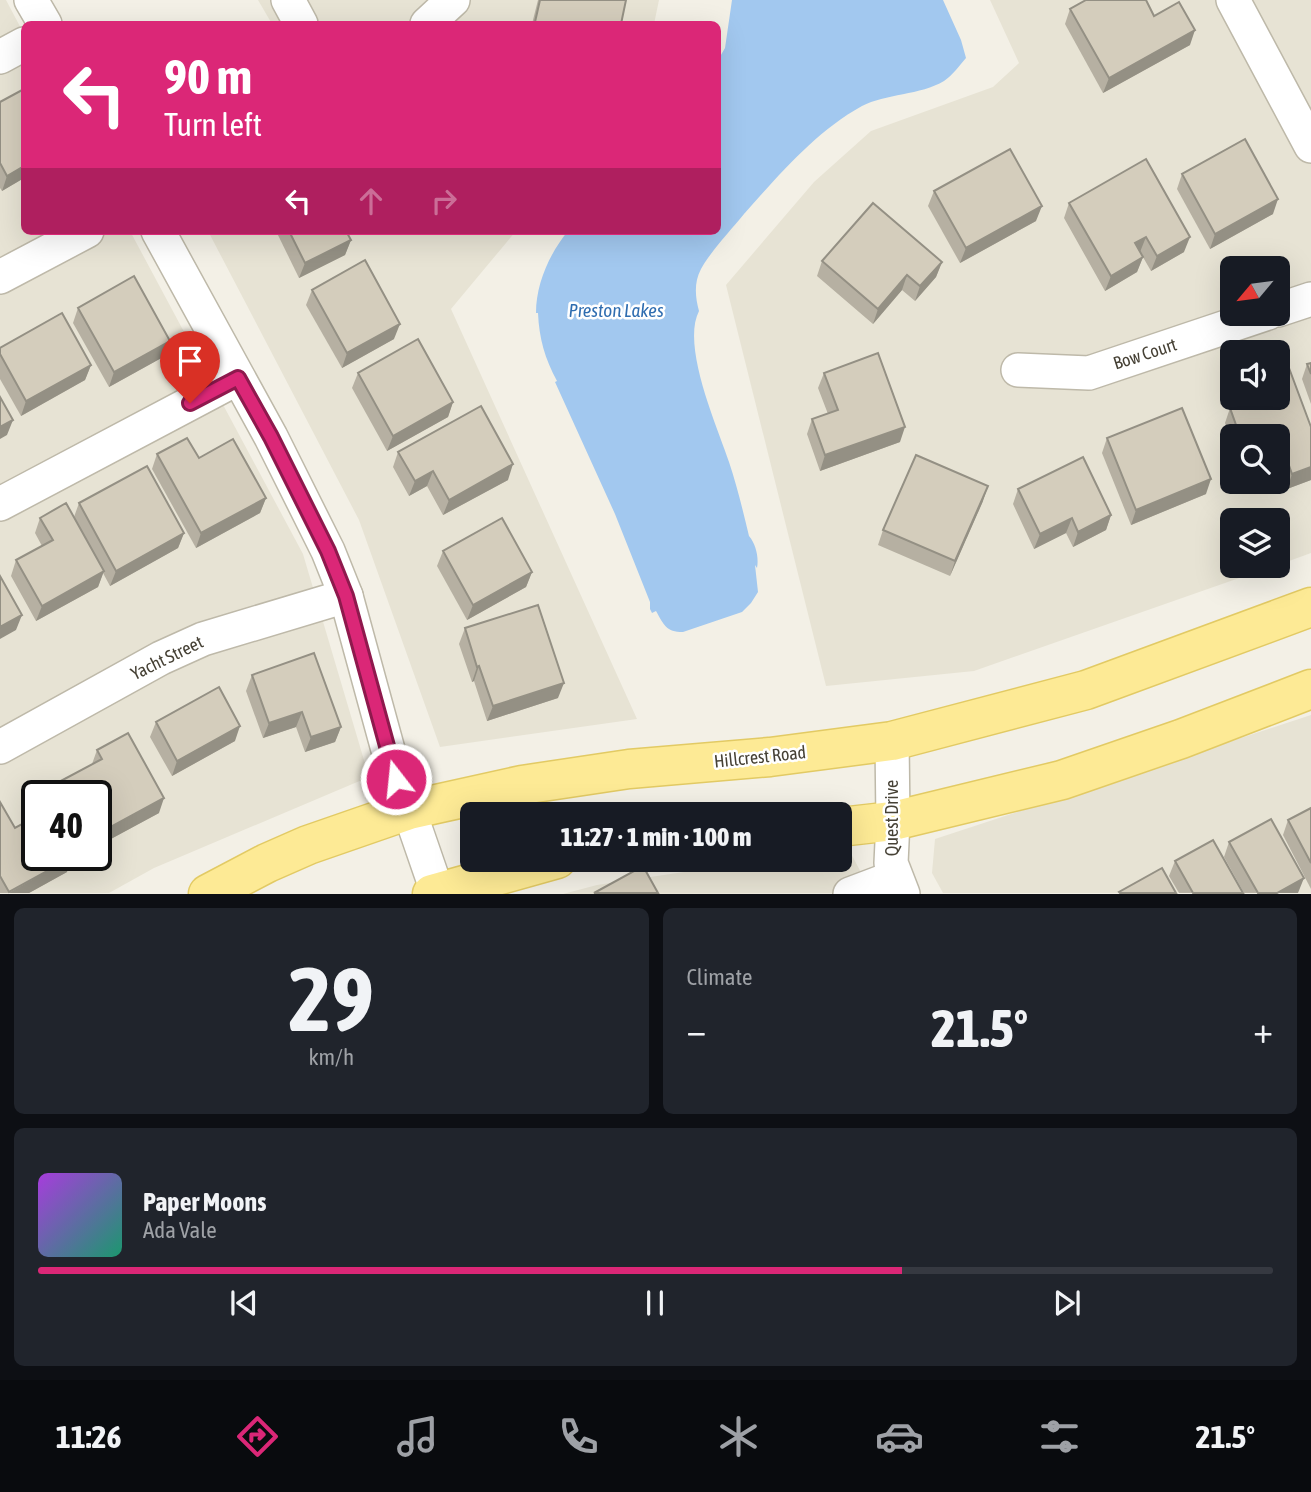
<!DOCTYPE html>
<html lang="en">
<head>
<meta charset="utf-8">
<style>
  :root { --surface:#171b24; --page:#20242c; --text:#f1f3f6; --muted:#9ea1a6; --line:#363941; --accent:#db2777 }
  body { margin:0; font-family:"Asap Condensed",sans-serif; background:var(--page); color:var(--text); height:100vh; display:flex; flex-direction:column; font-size:26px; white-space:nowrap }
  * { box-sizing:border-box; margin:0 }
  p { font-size:23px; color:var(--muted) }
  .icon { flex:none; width:38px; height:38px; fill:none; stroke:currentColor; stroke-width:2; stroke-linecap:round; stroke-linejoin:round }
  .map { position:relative; height:894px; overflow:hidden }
  .drawer { display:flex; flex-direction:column; gap:14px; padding:14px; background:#0d0f14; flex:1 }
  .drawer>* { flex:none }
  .top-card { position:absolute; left:21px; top:21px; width:700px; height:214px; border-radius:10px; box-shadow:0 7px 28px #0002; background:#db2777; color:#fff; overflow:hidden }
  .needle { width:46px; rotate:241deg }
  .tools { position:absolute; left:1220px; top:256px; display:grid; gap:14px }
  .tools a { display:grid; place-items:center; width:70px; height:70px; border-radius:10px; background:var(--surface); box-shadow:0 7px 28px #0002; font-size:35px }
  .speed { position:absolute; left:21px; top:780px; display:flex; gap:14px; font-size:35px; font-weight:700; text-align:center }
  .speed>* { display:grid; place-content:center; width:91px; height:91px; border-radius:50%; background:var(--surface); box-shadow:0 7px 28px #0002; line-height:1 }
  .speed .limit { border:4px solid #111; border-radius:10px; background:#fff; color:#111 }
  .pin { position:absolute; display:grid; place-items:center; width:60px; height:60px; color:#fff; margin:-72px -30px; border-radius:50% 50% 50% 0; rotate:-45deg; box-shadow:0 0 7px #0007 }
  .pin .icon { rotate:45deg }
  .me { position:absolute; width:77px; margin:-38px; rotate:344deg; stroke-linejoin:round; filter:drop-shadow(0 0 5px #0008) }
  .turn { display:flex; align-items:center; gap:24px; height:147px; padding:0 28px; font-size:32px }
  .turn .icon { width:91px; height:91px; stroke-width:2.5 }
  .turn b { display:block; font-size:49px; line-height:60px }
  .lanes { display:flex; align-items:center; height:66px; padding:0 28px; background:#0003; justify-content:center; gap:35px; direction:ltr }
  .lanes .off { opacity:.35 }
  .big { font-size:52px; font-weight:800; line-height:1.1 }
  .drawer .widget { flex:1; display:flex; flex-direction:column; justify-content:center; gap:10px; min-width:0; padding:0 24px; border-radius:10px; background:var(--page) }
  .drawer .dial { align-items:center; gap:0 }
  .dial b { font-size:91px; line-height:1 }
  .song { display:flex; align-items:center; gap:21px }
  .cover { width:84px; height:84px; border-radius:10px; background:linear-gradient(135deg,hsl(280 70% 55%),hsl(160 70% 35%)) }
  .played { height:7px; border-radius:4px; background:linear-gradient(90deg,var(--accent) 70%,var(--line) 70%) }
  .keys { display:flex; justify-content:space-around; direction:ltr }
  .heat { display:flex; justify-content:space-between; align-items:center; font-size:38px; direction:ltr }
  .drawer .tiles { flex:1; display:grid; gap:14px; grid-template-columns:1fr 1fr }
  .widget:last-child { grid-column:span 2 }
  .trip { position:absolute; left:460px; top:802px; width:392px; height:70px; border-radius:10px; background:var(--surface); box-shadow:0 7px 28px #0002; font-weight:800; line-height:70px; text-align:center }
  .dock { display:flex; height:112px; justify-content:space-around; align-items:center; background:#090b0e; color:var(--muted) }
  .dock .icon { width:49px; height:49px }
  .dock .current { color:var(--accent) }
  .dock b { font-size:32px; color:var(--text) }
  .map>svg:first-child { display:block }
  .residential { fill:#e7e3d4; fill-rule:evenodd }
  .water { fill:#a2c8ef }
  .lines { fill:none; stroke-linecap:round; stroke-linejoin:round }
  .minor-casing { stroke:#beb9a9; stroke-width:36 }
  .major-casing { stroke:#e2ca64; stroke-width:41 }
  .minor { stroke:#fff; stroke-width:33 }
  .major { stroke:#fdea95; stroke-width:38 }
  .wall { fill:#b6b0a2 }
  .shaded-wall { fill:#949084 }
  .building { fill:#d4cdbc; stroke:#949084; stroke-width:2 }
  .route-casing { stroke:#8e194d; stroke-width:18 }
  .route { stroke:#db2777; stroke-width:12 }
  .labels { text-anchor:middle; stroke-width:5; stroke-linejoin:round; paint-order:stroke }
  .street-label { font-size:18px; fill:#464135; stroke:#fff }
  .water-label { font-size:19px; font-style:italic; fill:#2f6db0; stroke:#fff }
</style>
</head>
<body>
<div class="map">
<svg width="1311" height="894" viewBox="0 0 1311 894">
  <rect width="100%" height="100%" fill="#f3f0e6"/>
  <g class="residential">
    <path d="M0,0H6L24,34V231H130L303,554L369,777L154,868L109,893H0ZM37,796H96V856H37Z"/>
    <polygon points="258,0 659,0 654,24 272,24"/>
    <path d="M990,0H1311V553L1278,565V520H1232V565H1276L974,671L826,686L726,285L814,182L871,131L993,87L1019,63ZM1232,268H1278V313H1232ZM1232,352H1278V397H1232ZM1232,436H1278V481H1232Z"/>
    <polygon points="208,231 516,231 451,309 637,719 440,747 359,520"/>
    <polygon points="1311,715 1311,893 943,893 932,873 935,839"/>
    <polygon points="848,848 872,893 563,894 597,885 770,859 840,859 840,849"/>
  </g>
  <path class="water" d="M732,0H943L961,40L966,58C960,65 952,76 944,81C921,95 885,94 862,106C815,132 779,175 744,214C731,230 711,251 701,269C694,282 695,297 699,311C681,346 717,426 729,462C737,486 743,511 749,536C756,544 759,558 757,568L755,565L758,592L751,603L742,612L683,632C666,632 664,625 656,611L652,613L650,609V602L615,514L555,382L557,381C545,359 539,338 538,313H536C536,283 550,253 568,231H718V60L725,48Z"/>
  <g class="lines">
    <g class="minor-casing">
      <g id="minor">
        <polyline points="31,0 45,24"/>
        <polyline points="288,0 301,24"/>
        <polyline points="1233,0 1311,146"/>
        <polyline points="427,24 453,0"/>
        <polyline points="0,57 24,44"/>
        <polyline points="158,231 271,437 328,551 346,596 396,779 409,810 438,894"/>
        <polyline points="0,277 87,231"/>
        <polyline points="1278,310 1311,299"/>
        <polyline points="1018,370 1089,373 1268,313"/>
        <polyline points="0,504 238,378"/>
        <polyline points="892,741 893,821 891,863 903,894"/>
        <polyline points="0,747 161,658 203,639 346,596"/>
        <polyline points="850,894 895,877"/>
      </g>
    </g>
    <g class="major-casing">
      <g id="major">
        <polyline points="840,827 893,821 1062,780 1181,739 1311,689"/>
        <polyline points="208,894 267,863 308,845 409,810 522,785 629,769 770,757 892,741 1086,690 1311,607"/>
        <polyline points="432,894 557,859"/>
      </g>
    </g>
    <use href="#minor" class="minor"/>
    <use href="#major" class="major"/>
  </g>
  <g class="wall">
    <polygon points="538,0 626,0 621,24 532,24"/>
    <polygon points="1070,9 1154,16 1190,45 1103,93 1065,24"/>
    <polygon points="24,89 24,178 2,191 0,188 0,102"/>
    <polygon points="1182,174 1273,214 1210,249 1177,189"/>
    <polygon points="934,191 1036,221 960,263 928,206"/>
    <polygon points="1069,203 1184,252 1151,271 1140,252 1143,257 1137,272 1105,291 1064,218"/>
    <polygon points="276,231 346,231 351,240 345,255 299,278"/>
    <polygon points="822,261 942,262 936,277 915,301 902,290 873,324 817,276"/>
    <polygon points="312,290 394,339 342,368 306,305"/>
    <polygon points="78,308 165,356 109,387 73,323"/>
    <polygon points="0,348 91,365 85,380 21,416 0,379"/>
    <polygon points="1311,363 1311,404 1302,379 1307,364"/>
    <polygon points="358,373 453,402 448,417 387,451 352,388"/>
    <polygon points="824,373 900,442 820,471 807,434 812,419 828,414 818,388"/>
    <polygon points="1253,397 1278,397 1311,427 1311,480 1287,489 1280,469 1278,436 1232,436 1232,443 1225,423 1230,408 1253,400"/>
    <polygon points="1107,438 1206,494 1131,525 1102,453"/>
    <polygon points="398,452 508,480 443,515 427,486 409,496 393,467"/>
    <polygon points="157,454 266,498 260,513 196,548 152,469"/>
    <polygon points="1018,489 1111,515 1106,530 1073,547 1066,533 1034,549 1013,504"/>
    <polygon points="983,501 950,576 878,545 883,530"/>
    <polygon points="79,503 184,533 178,548 110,586 103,573 98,587 36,621 11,576 16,560 42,546 35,533 40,518 74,517"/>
    <polygon points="443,551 532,572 526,587 467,620 437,566"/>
    <polygon points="465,628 558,698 487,721 474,681 472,682 459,644"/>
    <polygon points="252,675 341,727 335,742 305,752 296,727 263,738 246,691"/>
    <polygon points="156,722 235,741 172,776 150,737"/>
    <polygon points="97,750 159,813 96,847 96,796 52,796 57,783 92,764"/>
    <polygon points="0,802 15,828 67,872 29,893 0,893"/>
    <polygon points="1311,808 1311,889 1283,835 1288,820"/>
    <polygon points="1229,842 1298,893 1244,893 1224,857"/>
    <polygon points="1175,861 1243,893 1179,893 1169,876"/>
  </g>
  <g class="shaded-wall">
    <polygon points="1195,30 1190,45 1103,93 1109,78"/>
    <polygon points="24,166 24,178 2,191 7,176"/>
    <polygon points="1278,199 1273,214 1210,249 1215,234"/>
    <polygon points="1042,206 1036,221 960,263 966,248"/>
    <polygon points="1146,237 1140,252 1135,243"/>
    <polygon points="1190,237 1184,252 1151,271 1157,256"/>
    <polygon points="351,240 345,255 299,278 305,263"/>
    <polygon points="1143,257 1137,272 1105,291 1111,276"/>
    <polygon points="942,262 936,277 915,301 920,286"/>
    <polygon points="907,275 902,290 873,324 878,309"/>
    <polygon points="400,324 394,339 342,368 347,353"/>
    <polygon points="170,341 165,356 109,387 114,372"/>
    <polygon points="91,365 85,380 21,416 26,401"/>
    <polygon points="453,402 448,417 387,451 393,436"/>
    <polygon points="13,420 7,435 0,439 0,427"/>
    <polygon points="905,427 900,442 820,471 825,455"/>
    <polygon points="1285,454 1280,469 1278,470 1278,457"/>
    <polygon points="513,464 508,480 443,515 449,500"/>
    <polygon points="1311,467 1311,480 1287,489 1292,474"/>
    <polygon points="433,471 427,486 409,496 415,481"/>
    <polygon points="1211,479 1206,494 1131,525 1136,510"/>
    <polygon points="988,486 983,501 950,576 955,561"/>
    <polygon points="266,498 260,513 196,548 201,533"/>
    <polygon points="1111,515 1106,530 1073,547 1078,532"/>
    <polygon points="1072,518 1066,533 1034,549 1040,534"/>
    <polygon points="184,533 178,548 110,586 116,571"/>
    <polygon points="104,571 98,587 36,621 42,606"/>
    <polygon points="532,572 526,587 467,620 473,605"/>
    <polygon points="22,615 16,630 0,639 0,627"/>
    <polygon points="479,666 474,681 472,682 477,667"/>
    <polygon points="564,683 558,698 487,721 493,706"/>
    <polygon points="302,712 296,727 263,738 269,723"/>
    <polygon points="240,726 235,741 172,776 177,761"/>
    <polygon points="341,727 335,742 305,752 311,737"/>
    <polygon points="164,798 159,813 96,847 96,835"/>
    <polygon points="73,857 67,872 29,893 9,893"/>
    <polygon points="1304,878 1298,893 1277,893"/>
  </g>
  <g class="building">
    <polygon points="540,0 626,0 621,24 545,24 535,22"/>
    <polygon points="1086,0 1146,0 1154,16 1179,2 1195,30 1109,78 1070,9"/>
    <polygon points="24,89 24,166 7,176 0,163 0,102"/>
    <polygon points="1245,139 1278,199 1215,234 1182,174"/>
    <polygon points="1010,149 1042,206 966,248 934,191"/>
    <polygon points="1146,159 1190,237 1157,256 1146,237 1135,243 1143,257 1111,276 1069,203"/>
    <polygon points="873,203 942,262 920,286 907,275 878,309 822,261"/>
    <polygon points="289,231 346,231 351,240 305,263"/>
    <polygon points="365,260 400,324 347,353 312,290"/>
    <polygon points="134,276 170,341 114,372 78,308"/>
    <polygon points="62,313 91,365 26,401 0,354 0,348"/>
    <polygon points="418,339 453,402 393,436 358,373"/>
    <polygon points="878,353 905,427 825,455 812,419 838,410 824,373"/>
    <polygon points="1311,363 1311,374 1307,364"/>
    <polygon points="1289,368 1311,427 1311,467 1292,474 1285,454 1278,457 1278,436 1240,436 1230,408 1260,397 1278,397 1278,372"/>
    <polygon points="0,397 13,420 0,427"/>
    <polygon points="481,406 513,464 449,500 433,471 415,481 398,452"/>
    <polygon points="1182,408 1211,479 1136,510 1107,438"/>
    <polygon points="187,438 199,458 233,439 266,498 201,533 157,454"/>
    <polygon points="916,455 988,486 955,561 883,530"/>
    <polygon points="1083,457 1111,515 1078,532 1072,518 1040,534 1018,489"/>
    <polygon points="147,466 184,533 116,571 79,503"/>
    <polygon points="66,503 104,571 42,606 16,560 53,540 40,518"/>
    <polygon points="502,518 532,572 473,605 443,551"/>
    <polygon points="0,576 22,615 0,627"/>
    <polygon points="538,605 564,683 493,706 479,666 477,667 465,628"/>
    <polygon points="314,653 341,727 311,737 302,712 269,723 252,675"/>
    <polygon points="219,687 240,726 177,761 156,722"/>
    <polygon points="128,733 164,798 96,835 96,796 64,796 57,783 102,759 97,750"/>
    <polygon points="0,802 15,828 37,816 37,856 72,856 73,857 9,892 0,876"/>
    <polygon points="1311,808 1311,863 1288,820"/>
    <polygon points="1271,819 1304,878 1277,893 1258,893 1229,842"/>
    <polygon points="1213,840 1243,893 1193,893 1175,861"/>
    <polygon points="643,866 658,893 594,893"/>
    <polygon points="1162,868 1176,893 1120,893 1119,892"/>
  </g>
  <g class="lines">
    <g class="route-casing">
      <polyline id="route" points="190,403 238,378 271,437 328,551 346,596 396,779"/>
    </g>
    <use href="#route" class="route"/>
  </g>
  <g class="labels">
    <g class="street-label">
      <text transform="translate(1145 354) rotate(-18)" y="6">Bow Court</text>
      <text transform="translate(167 658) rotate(-26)" y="6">Yacht Street</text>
      <text transform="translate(760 757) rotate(-6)" y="6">Hillcrest Road</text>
      <text transform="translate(892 818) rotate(-90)" y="6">Quest Drive</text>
    </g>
    <g class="water-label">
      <text x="616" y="317">Preston Lakes</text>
    </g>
  </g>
</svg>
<div class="tools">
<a><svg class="needle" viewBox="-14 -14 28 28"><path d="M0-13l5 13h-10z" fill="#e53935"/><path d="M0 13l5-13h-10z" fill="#9ea1a6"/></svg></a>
<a><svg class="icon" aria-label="sound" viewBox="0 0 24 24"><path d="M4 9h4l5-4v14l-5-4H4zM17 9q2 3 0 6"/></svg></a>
<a><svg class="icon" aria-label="search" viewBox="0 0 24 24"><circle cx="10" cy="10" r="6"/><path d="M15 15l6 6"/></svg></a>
<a><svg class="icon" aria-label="layers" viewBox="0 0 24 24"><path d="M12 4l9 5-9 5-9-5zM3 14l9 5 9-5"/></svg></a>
</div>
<div class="speed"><div class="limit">40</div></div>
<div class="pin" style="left:190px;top:403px;background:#d93025"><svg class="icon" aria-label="arrive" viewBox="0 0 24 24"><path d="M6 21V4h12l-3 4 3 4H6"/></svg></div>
<svg class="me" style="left:396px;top:779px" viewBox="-20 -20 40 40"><circle r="17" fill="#db2777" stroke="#fff" stroke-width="3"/><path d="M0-11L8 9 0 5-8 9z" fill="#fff"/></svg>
<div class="trip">11:27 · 1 min · 100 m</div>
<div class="top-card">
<div class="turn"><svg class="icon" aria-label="left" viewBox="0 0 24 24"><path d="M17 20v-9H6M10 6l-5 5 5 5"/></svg><div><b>90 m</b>Turn left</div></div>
<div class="lanes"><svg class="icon" aria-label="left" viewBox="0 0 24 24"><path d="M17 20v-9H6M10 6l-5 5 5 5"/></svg><svg class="icon off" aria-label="ahead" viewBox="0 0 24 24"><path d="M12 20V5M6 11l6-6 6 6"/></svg><svg class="icon off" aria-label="right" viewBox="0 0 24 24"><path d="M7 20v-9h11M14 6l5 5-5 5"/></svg></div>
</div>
</div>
<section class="drawer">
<div class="tiles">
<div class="widget dial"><b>29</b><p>km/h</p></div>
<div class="widget"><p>Climate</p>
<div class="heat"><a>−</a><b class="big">21.5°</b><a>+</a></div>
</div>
<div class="widget">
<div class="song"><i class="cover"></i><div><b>Paper Moons</b><p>Ada Vale</p></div></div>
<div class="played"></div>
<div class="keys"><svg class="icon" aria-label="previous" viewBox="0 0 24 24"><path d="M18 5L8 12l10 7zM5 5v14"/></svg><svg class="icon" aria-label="pause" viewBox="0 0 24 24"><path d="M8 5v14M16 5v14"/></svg><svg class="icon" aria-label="next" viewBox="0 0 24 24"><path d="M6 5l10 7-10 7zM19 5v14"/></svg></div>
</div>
</div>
</section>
<nav class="dock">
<b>11:26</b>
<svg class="icon current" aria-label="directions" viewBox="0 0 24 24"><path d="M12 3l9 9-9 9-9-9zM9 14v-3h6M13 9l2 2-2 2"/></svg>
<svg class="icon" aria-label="music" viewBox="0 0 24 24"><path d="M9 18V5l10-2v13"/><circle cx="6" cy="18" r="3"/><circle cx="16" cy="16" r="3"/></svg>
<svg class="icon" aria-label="phone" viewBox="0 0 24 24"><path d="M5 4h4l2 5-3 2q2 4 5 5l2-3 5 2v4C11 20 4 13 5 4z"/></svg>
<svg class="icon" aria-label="climate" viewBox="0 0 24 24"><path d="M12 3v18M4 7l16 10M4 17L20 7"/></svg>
<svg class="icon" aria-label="car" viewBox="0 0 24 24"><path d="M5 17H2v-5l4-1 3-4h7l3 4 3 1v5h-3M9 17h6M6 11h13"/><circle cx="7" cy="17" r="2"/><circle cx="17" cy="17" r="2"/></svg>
<svg class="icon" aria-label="filters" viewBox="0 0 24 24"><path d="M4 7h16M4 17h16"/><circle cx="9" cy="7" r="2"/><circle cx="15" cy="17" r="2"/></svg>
<b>21.5°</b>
</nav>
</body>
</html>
